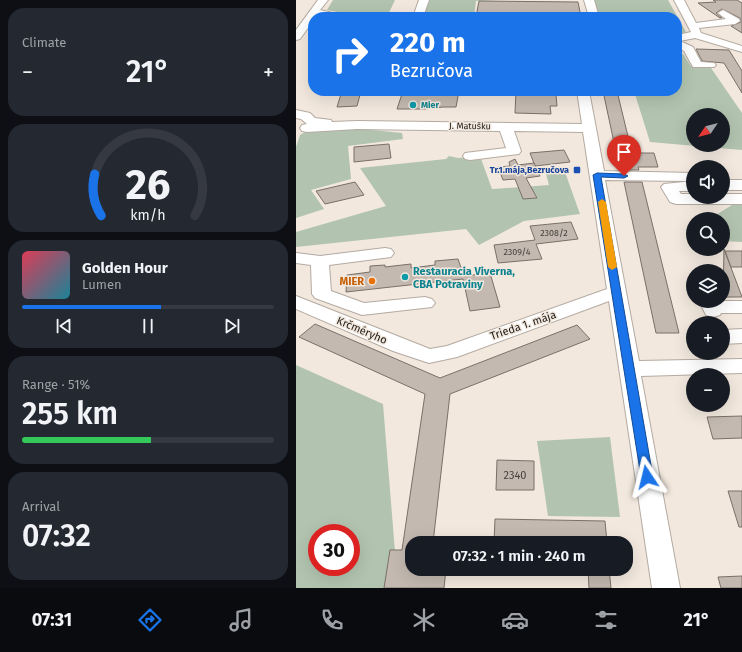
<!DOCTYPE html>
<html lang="en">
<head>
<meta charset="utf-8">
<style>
  :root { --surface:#171b24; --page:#242831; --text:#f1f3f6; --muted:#9ea1a6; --line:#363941; --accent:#1a73e8 }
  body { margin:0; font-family:"Fira Sans",sans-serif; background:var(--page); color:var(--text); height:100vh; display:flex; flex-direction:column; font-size:15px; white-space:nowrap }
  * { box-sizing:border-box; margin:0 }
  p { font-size:13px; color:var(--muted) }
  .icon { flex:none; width:22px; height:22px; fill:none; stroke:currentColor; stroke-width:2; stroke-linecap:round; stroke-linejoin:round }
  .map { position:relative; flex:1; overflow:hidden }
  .details { display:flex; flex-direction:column; gap:8px; padding:8px; background:#0d0f14; width:296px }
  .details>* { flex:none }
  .guide { position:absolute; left:12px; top:12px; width:374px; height:84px; border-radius:16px; box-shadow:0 4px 16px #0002; background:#1a73e8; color:#fff; overflow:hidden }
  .needle { width:26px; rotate:235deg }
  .buttons { position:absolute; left:390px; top:108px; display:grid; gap:8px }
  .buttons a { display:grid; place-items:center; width:44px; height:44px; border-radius:50%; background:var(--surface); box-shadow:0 4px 16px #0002; font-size:20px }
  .speed { position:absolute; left:12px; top:524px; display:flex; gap:8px; font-size:20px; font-weight:700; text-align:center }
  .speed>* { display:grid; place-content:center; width:52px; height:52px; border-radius:50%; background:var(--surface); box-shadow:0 4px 16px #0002; line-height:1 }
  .speed .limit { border:6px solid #d22; background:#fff; color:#111 }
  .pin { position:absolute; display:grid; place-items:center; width:34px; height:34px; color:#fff; margin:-41px -17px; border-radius:50% 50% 50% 0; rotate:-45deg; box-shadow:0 0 4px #0007 }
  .pin .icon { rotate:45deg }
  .me { position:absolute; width:44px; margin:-22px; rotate:350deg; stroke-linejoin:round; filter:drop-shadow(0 0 3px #0008) }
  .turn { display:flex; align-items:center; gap:14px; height:84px; padding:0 16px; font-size:18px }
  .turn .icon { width:52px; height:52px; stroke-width:2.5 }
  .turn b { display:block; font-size:28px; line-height:34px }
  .big { font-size:30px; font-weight:600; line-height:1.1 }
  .details .tile { flex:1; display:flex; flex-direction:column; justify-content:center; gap:6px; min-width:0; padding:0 14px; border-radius:16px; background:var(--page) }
  .details .dial { align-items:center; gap:0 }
  .dial svg { height:104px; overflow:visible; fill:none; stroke:var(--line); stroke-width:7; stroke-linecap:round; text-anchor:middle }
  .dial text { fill:var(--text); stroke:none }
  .song { display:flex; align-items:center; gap:12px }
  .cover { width:48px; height:48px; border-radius:6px; background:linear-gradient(135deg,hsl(350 70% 55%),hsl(190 70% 35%)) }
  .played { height:4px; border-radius:2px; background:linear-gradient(90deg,var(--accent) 55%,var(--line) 55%) }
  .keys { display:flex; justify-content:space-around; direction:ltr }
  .heat { display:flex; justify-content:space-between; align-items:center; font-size:22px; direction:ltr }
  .charge { height:6px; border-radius:3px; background:linear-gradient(90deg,#34c759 51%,var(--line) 0) }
  .trip { position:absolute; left:109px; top:536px; width:228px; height:40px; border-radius:16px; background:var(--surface); box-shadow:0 4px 16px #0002; font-weight:600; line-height:40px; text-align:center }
  .dock { display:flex; height:64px; justify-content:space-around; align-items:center; background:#090b0e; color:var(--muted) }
  .dock .icon { width:28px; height:28px }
  .dock .selected { color:var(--accent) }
  .dock b { font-size:18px; color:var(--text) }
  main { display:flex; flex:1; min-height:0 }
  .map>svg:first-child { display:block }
  .green { fill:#b2c4b0; fill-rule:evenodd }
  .building { fill:#c3b9b0; stroke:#7a7068 }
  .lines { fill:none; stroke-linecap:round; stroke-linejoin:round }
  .minor-casing { stroke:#b4aaa1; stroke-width:2 }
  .minor { fill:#fff; fill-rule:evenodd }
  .route { fill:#1a73e8; stroke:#114b97 }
  .slow { fill:#f59e0b }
  .culture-dot { fill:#0f9aa8; stroke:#f2e8de; stroke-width:1.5 }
  .transit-dot { fill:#1a4fb4; stroke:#f2e8de; stroke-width:1.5 }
  .food-dot { fill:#e8710a; stroke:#f2e8de; stroke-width:1.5 }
  .labels { text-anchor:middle; stroke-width:3; stroke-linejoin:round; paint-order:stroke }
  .far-culture-label { font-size:9px; font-weight:bold; fill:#0d838f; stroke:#f2e8de; text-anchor:start }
  .far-street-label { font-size:9px; fill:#1d1a17; stroke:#f2e8de }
  .far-transit-label { font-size:9px; font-weight:bold; fill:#164399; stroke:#f2e8de; text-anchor:end }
  .number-label { font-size:9px; fill:#46423d }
  .culture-label { font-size:11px; font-weight:bold; fill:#0d838f; stroke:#f2e8de; text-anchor:start }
  .food-label { font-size:11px; font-weight:bold; fill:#c56008; stroke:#f2e8de; text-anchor:end }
  .street-label { font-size:11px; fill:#1d1a17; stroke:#f2e8de }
  .near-number-label { font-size:11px; fill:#46423d }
</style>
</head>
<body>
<main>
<section class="details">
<div class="tile"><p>Climate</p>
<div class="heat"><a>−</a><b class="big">21°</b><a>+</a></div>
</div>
<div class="tile dial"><svg viewBox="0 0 100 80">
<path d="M14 69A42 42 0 1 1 86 69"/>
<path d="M14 69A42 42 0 0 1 9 37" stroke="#1a73e8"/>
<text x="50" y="56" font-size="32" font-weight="700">26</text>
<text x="50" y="72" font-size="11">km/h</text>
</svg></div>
<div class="tile">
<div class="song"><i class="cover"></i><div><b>Golden Hour</b><p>Lumen</p></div></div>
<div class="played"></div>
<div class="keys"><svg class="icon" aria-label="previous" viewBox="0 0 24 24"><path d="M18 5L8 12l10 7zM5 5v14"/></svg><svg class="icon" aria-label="pause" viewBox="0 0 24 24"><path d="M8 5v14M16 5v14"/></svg><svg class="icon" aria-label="next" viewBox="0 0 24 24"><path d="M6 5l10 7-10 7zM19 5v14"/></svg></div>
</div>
<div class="tile"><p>Range · 51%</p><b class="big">255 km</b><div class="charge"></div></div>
<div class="tile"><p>Arrival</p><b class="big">07:32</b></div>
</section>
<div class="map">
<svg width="446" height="588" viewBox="0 0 446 588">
  <rect width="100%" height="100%" fill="#f2e8de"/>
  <g class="green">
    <polygon points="37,0 99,0 91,17 67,17 31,10"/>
    <polygon points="125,0 200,0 180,1 178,17 116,17"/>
    <polygon points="290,0 375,0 372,0 390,32 381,34 381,17 292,17"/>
    <path d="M387,54L395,66L415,68L446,113V150L354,142L338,91H381V56ZM397,115H427V145H397Z"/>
    <polygon points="47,127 106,133 107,139 52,146 55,179 15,190 28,209 0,218 0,147 4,135 14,129"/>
    <polygon points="153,156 162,158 184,156 196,189 253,185 250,174 269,172 284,214 228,221 183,245 170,229 0,247 0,232 90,206 64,168 150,159"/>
    <polygon points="446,199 446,242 427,241 427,219 413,219"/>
    <path d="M0,365L87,404L102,588H0ZM21,533H55V567H21Z"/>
    <polygon points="314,437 324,517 252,516 241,441"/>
  </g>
  <g class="building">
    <polygon points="417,0 441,0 446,3 446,33 435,26 445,22 444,18 426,9 420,13 426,18 424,18 402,3 420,2"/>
    <polygon points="183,1 282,2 285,17 180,17"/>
    <polygon points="400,49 433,50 446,71 446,93 428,63 406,61"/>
    <polygon points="46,91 65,91 61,106 41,107"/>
    <polygon points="107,91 163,91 160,107 147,107 129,109 101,109"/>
    <polygon points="220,91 253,91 254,95 260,95 261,106 254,106 255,114 219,113"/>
    <polygon points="307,91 321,91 336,153 358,153 362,167 342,167 343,170 326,170 320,152"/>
    <polygon points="93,144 95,158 58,162 58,147"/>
    <polygon points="268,150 274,162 239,166 234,153"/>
    <polygon points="219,159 222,165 238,163 244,176 230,178 241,198 227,199 219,179 207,180 202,167 214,166 213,162"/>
    <polygon points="59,182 68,195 29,204 20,191"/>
    <polygon points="328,182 346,182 383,333 360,333"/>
    <polygon points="275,222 282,239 240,244 246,259 202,263 198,245 239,240 234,226"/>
    <polygon points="428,249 446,297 427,297"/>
    <polygon points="429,251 446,251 446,267 435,267"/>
    <polygon points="162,259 168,276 194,273 204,307 174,311 167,279 50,292 51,275 74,272 74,266 89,265 89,267 115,264 115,268 139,265 139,261"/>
    <polygon points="19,324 144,378 281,325 294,339 154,394 137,543 116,543 116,569 150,569 148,588 88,588 94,550 106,550 129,394 3,337"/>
    <polygon points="446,416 446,438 417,439 411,417"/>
    <polygon points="201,460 238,461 238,490 200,490"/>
    <polygon points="432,491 446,491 446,527 443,527"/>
    <polygon points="199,519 309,521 311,543 198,543"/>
    <polygon points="292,569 313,569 315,588 293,588"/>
    <polygon points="446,576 446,588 425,588 422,577"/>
  </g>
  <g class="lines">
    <g class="minor-casing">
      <g id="minor">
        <polygon points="22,0 32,0 24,10 45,15 47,17 21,15 17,17 17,21 4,39 0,40 0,30"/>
        <polygon points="123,0 133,0 127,17 117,17"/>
        <polygon points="288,0 298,0 303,17 293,17"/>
        <polygon points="378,0 388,0 400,23 430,19 422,13 427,10 443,19 444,21 439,24 403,28 405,33 446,46 446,52 399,38 384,41 397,47 405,62 418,63 420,65 418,67 397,67 388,51 381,47 381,35 395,32"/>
        <polygon points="281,91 293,91 308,171 397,173 397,179 392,181 309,180 343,361 446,359 446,373 345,376 384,588 356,588 313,301 161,357 133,363 97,351 0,309 0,296 134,349 151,346 311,289 287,132 218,131 225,151 223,154 174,160 169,159 167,156 169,153 210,148 204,131 61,129 11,132 6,131 4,128 6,125 11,124 5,119 0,118 0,110 14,113 19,118 35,120 36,122 61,121 286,124"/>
        <rect x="427" y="180" width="19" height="10"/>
        <polygon points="397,181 397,191 383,191 385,194 397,194 397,197 427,197 427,194 446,194 446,204 380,204 374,202 365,187 368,184"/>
        <polygon points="89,248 95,249 98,253 95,257 33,265 35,291 68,303 129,297 136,299 139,303 136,307 66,315 19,298 16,294 15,265 0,263 0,253 24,256"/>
        <polygon points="416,301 446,301 446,313 425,313 424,315 417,317 410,315 406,307 409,303"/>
        <polygon points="446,329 446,343 427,344 427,330"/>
      </g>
    </g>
    <use href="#minor" class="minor"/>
  </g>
  <polygon class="route" points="301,173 328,174 332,176 328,178 305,177 357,477 355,480 351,482 347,480 345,477 297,175"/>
  <polygon class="slow" points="306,199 310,202 321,267 316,270 312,267 302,202"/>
  <g class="culture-dot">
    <circle cx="117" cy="105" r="4"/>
    <circle cx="109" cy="277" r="4"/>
  </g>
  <rect class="transit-dot" x="277" y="166" width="8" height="8" rx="2"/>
  <circle class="food-dot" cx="76" cy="281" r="4"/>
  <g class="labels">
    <g class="far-culture-label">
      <text x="125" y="108">Mier</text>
    </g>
    <g class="far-street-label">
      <text transform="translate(174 126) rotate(1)" y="3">J. Matušku</text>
    </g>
    <g class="far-transit-label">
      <text x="273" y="173">Tr.1.mája,Bezručova</text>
    </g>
    <g class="number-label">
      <text x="258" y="236">2308/2</text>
      <text x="221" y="255">2309/4</text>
    </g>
    <g class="culture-label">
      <text x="117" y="275">Restauracia Viverna,<tspan x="117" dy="13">CBA Potraviny</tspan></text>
    </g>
    <g class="food-label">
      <text x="68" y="285">MIER</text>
    </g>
    <g class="street-label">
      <text transform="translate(227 325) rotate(-19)" y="4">Trieda 1. mája</text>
      <text transform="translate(66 330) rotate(23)" y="4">Krčméryho</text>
    </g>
    <g class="near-number-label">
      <text x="219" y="479">2340</text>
    </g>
  </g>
</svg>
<div class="buttons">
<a><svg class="needle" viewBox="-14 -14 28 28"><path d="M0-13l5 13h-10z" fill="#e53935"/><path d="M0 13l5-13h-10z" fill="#9ea1a6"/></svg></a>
<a><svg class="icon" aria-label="sound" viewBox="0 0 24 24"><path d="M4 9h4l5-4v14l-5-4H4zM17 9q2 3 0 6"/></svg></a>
<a><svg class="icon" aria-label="search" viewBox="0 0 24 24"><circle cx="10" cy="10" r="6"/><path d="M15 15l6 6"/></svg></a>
<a><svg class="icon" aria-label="layers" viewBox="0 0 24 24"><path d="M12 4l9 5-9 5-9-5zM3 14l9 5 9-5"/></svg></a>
<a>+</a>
<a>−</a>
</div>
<div class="speed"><div class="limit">30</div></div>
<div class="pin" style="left:328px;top:176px;background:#d93025"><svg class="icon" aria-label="arrive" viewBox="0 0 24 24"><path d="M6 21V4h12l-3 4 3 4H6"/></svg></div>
<svg class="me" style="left:351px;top:477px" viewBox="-20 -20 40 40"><path d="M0-17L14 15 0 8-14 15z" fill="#1a73e8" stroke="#fff" stroke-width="4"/></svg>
<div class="trip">07:32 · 1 min · 240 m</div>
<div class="guide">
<div class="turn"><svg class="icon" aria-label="right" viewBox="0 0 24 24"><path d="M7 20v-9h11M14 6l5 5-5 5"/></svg><div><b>220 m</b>Bezručova</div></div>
</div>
</div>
</main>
<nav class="dock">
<b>07:31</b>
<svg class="icon selected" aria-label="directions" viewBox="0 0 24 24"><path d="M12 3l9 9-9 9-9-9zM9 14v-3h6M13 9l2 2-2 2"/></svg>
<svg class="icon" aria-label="music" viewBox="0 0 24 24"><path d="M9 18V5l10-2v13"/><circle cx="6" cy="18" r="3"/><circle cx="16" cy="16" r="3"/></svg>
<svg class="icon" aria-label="phone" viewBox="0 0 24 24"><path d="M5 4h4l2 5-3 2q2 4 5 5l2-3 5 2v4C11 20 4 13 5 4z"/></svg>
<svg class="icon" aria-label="climate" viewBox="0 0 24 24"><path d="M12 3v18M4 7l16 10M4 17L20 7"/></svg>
<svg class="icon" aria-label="car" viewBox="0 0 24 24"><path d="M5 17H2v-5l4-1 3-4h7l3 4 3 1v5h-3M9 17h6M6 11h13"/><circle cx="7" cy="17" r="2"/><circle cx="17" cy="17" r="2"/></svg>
<svg class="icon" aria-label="filters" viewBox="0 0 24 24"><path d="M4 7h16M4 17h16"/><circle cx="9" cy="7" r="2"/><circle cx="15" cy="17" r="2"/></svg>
<b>21°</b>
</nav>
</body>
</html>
